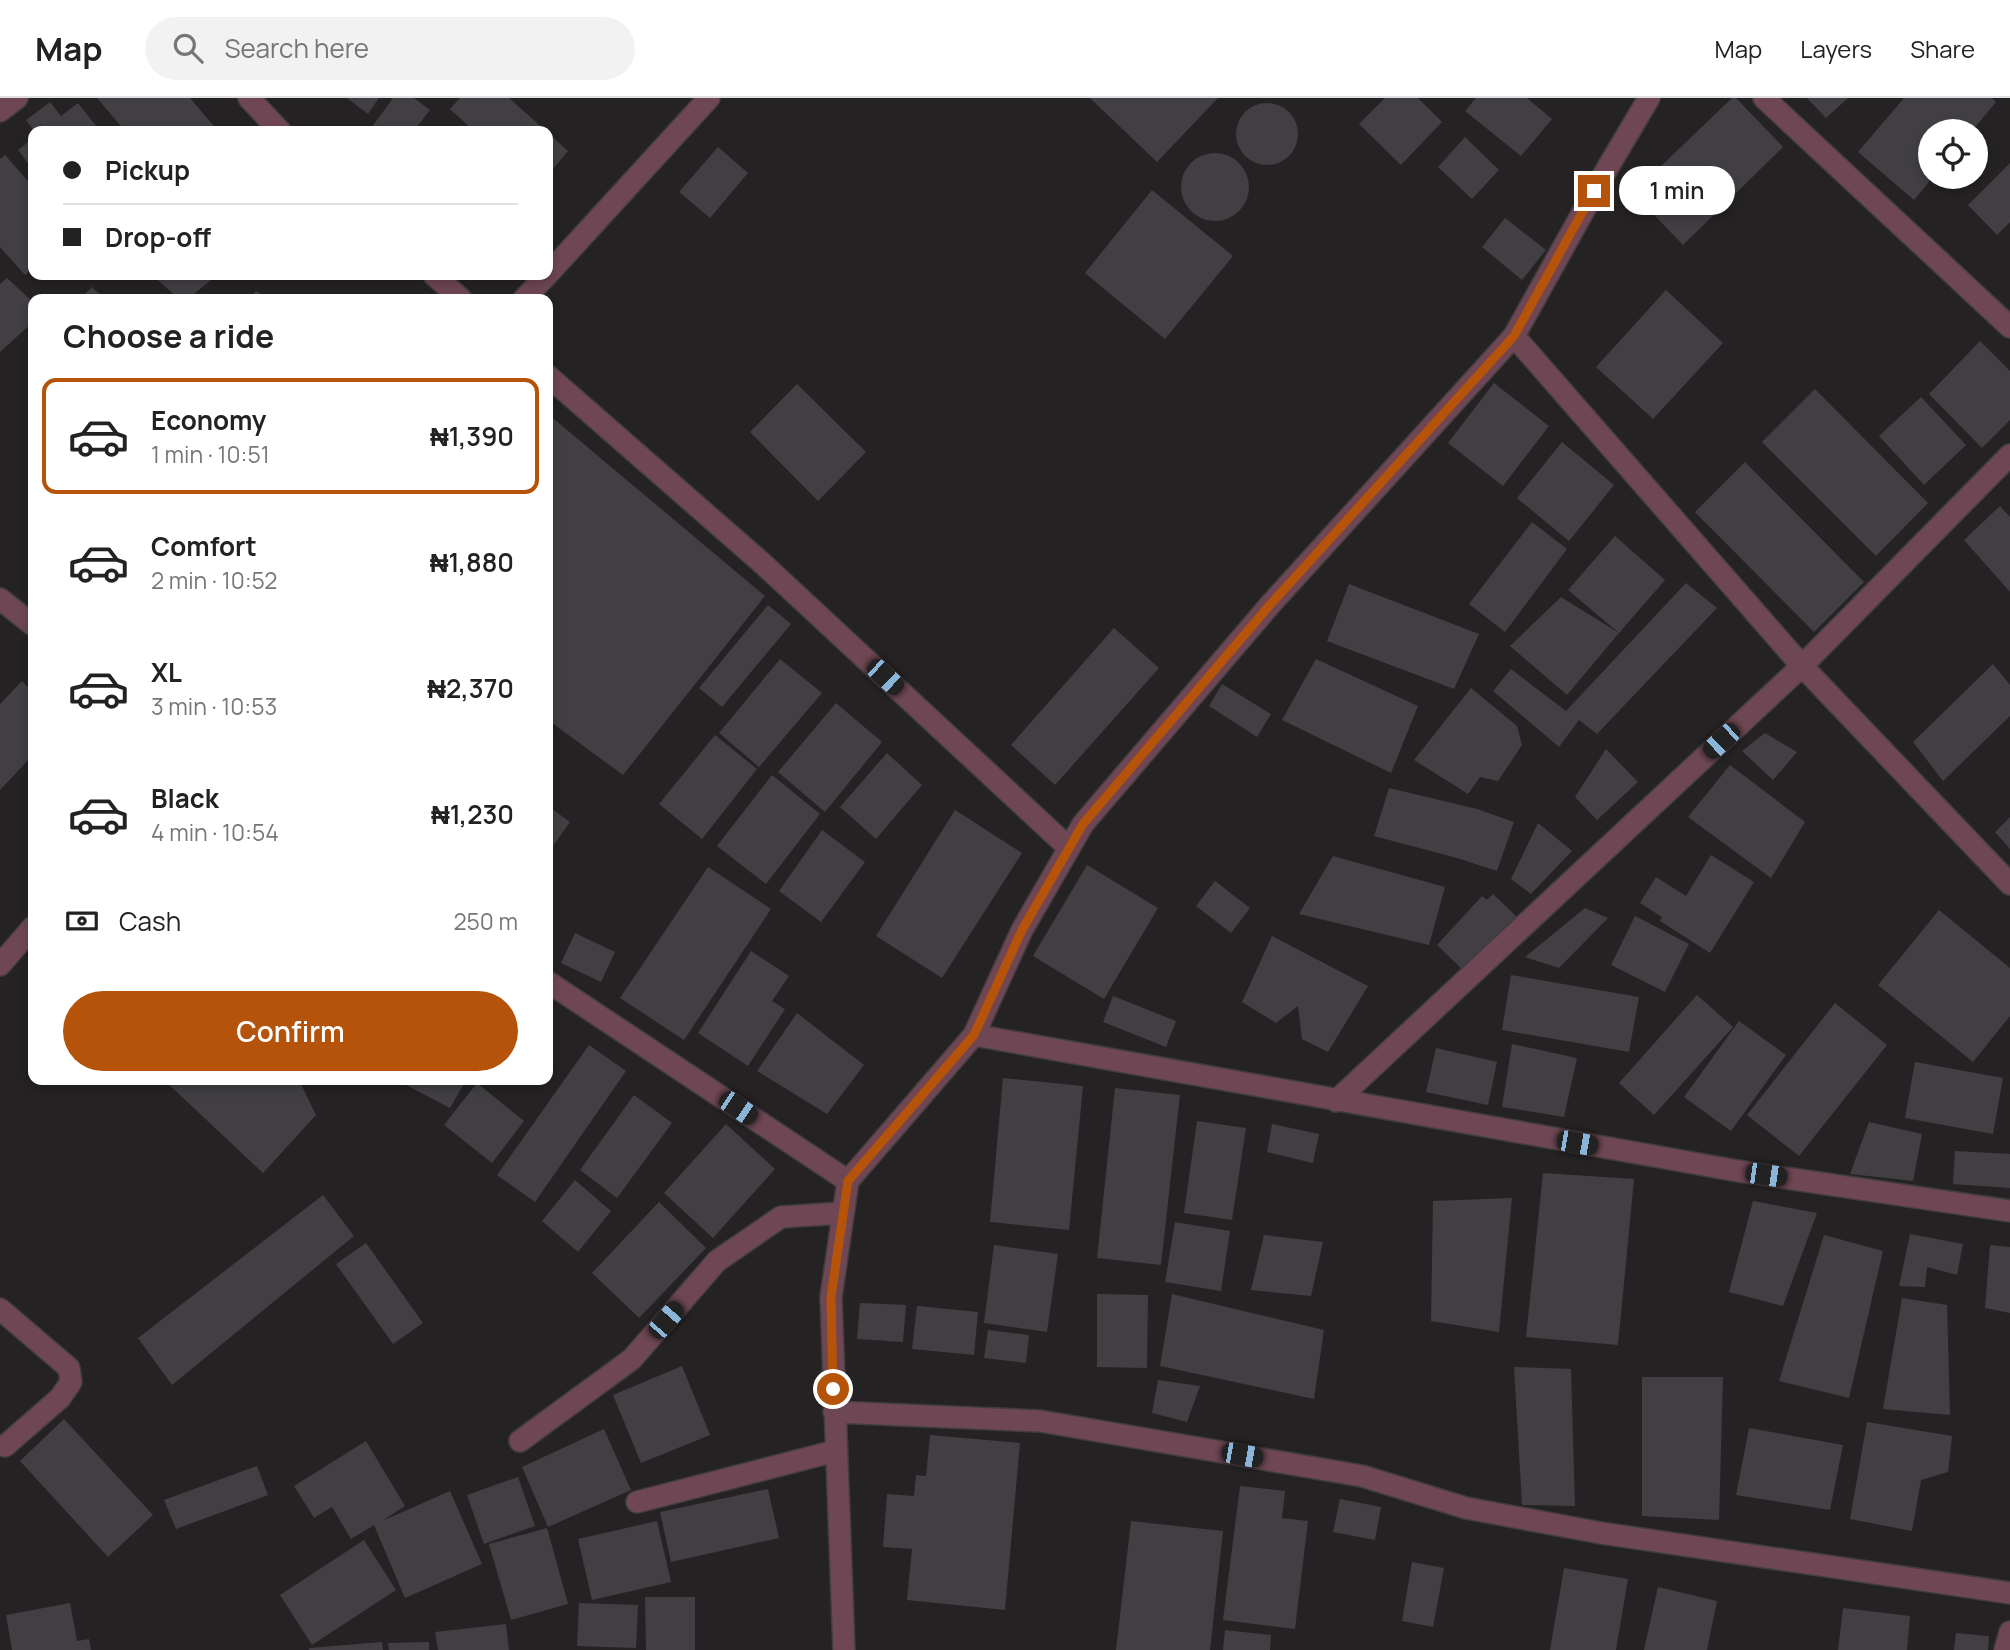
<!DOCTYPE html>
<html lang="en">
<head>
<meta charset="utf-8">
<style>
  body { margin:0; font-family:Manrope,sans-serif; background:#f2f2f2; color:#222; height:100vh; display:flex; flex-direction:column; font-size:26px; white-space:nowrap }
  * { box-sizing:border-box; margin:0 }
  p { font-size:23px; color:#767676 }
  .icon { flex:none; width:38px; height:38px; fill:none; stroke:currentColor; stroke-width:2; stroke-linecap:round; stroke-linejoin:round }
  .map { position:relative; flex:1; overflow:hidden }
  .details { position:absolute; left:28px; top:196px; width:525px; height:791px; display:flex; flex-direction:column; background:#fff; border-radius:14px; box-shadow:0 4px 10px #0003 }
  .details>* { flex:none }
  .top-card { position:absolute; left:28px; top:28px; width:525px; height:154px; border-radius:14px; box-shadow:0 4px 10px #0003; display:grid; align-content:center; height:154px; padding:0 35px; background:#fff }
  .fabs { position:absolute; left:1918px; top:21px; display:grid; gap:14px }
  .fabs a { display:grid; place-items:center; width:70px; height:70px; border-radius:50%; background:#fff; box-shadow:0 4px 10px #0003; font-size:35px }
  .end { position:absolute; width:32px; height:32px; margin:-16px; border:9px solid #b45309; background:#fff; box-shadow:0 0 0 4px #fff }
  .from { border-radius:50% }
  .bubble { position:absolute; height:49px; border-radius:24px; background:#fff; box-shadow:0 4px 10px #0003; font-size:23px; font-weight:600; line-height:49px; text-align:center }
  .car { position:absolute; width:21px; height:42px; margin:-21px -10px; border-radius:9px; box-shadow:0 0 5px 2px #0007; background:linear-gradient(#222 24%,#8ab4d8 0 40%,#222 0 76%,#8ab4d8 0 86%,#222 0) }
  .top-card b { display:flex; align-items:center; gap:24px; height:66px; font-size:26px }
  .top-card b+b { border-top:2px solid #e0e0e0 }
  .top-card i { width:18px; height:18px; background:#222 }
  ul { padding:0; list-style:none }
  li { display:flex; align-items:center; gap:21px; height:116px; margin:0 14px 10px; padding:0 21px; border:4px solid transparent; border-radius:14px }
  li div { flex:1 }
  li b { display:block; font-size:26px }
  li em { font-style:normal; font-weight:600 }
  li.active { border-color:#b45309 }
  li>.icon { width:63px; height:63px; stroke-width:1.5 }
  h2 { padding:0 35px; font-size:32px; line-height:84px }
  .pay { display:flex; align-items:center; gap:18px; height:77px; padding:0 35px; font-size:26px }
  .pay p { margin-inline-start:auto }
  .action { display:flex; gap:14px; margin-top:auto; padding:14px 35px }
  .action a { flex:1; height:80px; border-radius:42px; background:#b45309; color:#fff; font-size:28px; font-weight:600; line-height:80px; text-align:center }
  header { display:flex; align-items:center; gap:42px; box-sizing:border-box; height:98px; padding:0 35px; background:#fff; border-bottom:2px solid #e0e0e0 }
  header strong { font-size:33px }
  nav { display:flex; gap:38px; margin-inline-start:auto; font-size:24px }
  .search { width:490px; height:63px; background:#f2f2f2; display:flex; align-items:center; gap:18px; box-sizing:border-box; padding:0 24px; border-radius:38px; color:#767676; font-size:26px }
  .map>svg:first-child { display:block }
  .building { fill:#413f43 }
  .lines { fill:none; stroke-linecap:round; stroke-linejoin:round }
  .minor-casing { stroke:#403d3f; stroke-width:24 }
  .minor { stroke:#6e4654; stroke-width:21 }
  .route { stroke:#b45309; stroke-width:9 }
</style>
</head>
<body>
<header>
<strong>Map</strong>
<div class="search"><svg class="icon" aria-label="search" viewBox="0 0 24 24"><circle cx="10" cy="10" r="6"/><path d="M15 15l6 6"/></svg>Search here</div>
<nav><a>Map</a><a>Layers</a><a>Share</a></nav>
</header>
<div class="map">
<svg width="2010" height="1552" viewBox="0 0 2010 1552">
  <rect width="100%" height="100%" fill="#252224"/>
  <path class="building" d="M97 0H190L218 33H125Z
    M347 0H379L368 16Z
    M393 0H414L430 12 416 30 421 33H369Z
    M460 0H509L546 33H474L450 11Z
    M1090 0H1218L1157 64Z
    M1385 0H1418L1442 24 1401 67 1359 26Z
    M1476 0H1527L1552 21 1521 58 1465 13Z
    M1732 0H1736L1783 49 1683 147 1633 95Z
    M1807 0H1848L1826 20Z
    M1904 0H1992L1996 4 1972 33H1930V79H1933L1914 102 1858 54Z
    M50 4 61 18 78 5 100 33H34L26 22Z
    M1236 36a31 31 0 1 1 62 0a31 31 0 1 1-62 0Z
    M548 35 568 53 548 77Z
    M1465 39 1499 72 1472 101 1438 69Z
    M33 40V72L18 52Z
    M718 49 748 75 710 120 679 94Z
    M1181 89a34 34 0 1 1 68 0a34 34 0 1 1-68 0Z
    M5 57 33 89V170L25 177 0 149V61Z
    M2010 65V124L1997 137 1968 107Z
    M1152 92 1233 158 1165 241 1085 175Z
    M1505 120 1546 152 1522 182 1482 149Z
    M152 177H217L188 201H179Z
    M7 180 33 204V224L0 254V186Z
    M92 189 105 201H80Z
    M1666 192 1723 245 1653 321 1596 269Z
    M256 193 268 201H249Z
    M1980 243 2010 273V322L1982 350 1929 296Z
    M1494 285 1549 328 1503 388 1448 345Z
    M797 286 866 354 818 403 750 334Z
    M1815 291 1928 405 1876 458 1762 344Z
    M1921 299 1966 347 1924 387 1879 338Z
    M548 316 765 498 623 677 548 622Z
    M1562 344 1614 387 1569 443 1517 400Z
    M1745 364 1864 484 1814 534 1695 414Z
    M2000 408 2010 419V494L1964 442Z
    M1532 424 1567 451 1505 534 1469 506Z
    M1615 438 1665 482 1619 535 1568 492Z
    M1686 485 1717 510 1597 636 1579 622 1559 649 1493 593 1511 571 1566 613Z
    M1349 486 1479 536 1454 591 1327 543Z
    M1561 499 1619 535 1567 597 1510 548Z
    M768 507 791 526 722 609 699 590Z
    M1114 530 1159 570 1055 687 1011 647Z
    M780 561 822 595 759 669 719 635Z
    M1316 561 1418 608 1391 675 1282 622Z
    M1993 566 2010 587V618L1943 683 1913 644Z
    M22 583 33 594V657L0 692V606Z
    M1222 586 1271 616 1257 639 1209 608Z
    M1471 590 1517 628 1522 647 1498 683 1480 679 1468 696 1414 662Z
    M836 605 882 644 825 714 778 674Z
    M1765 635 1797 654 1773 682 1742 653Z
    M715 637 757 671 702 741 659 706Z
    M1606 651 1638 684 1597 722 1575 699Z
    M887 655 922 687 876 741 840 709Z
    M1730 667 1805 724 1771 780 1688 719Z
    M772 677 820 716 766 786 717 748Z
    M1389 690 1477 711 1514 724 1497 773 1457 760 1374 738Z
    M548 708 570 724 548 755Z
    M955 712 1022 755 942 880 876 838Z
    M2010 719V751L1995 734Z
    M1538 725 1572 753 1531 796 1511 781Z
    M822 732 865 764 821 824 779 793Z
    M1711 757 1754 784 1710 855 1660 823 1662 819 1640 805 1656 779 1686 798Z
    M1333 758 1445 789 1429 847 1299 816Z
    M1087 767 1158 810 1104 901 1033 858Z
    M708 769 771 811 684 942 620 900Z
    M1215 783 1250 810 1231 835 1196 808Z
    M1493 796 1517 819 1465 874 1437 847 1482 798 1487 802Z
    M1585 810 1608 820 1559 870 1525 859Z
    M1939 812 2010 870V918L1973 964 1878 887Z
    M1635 818 1689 846 1665 894 1611 867Z
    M575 835 615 854 601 884 561 865Z
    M1272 838 1368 888 1328 954 1302 941 1298 908 1276 925 1242 904Z
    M751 853 789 878 772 903 785 911 748 968 698 935Z
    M1511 877 1639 899 1629 954 1502 932Z
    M1697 897 1733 929 1654 1017 1619 985Z
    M1113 898 1176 923 1166 949 1103 924Z
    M1835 905 1887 947 1799 1058 1747 1017Z
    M797 915 864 967 827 1016 757 973Z
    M1739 923 1786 957 1731 1033 1684 999Z
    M1512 946 1577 960 1564 1019 1502 1009Z
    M589 947 626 973 535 1104 497 1077Z
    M1436 950 1497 964 1488 1007 1426 994Z
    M1915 964 2003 980 1993 1036 1905 1020Z
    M1003 980 1083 988 1069 1132 990 1124Z
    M164 982H299L316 1017 263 1075Z
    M409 982H466L450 1010 406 987Z
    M477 985 524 1023 492 1065 444 1027Z
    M1115 990 1180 997 1161 1167 1097 1160Z
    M634 997 672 1025 617 1100 580 1072Z
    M1197 1023 1246 1030 1232 1122 1184 1115Z
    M1869 1024 1922 1036 1913 1083 1850 1076Z
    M726 1026 775 1071 713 1140 664 1095Z
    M1272 1026 1319 1036 1313 1065 1267 1054Z
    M1955 1053 2010 1056V1090L1953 1086Z
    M1543 1075 1634 1081 1618 1247 1526 1239Z
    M575 1082 611 1113 578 1154 542 1123Z
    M323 1097 354 1138 172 1287 138 1240Z
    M1512 1100 1499 1234 1431 1223 1433 1103Z
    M1753 1103 1817 1115 1783 1208 1729 1194Z
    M659 1104 706 1150 639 1220 592 1175Z
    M1175 1124 1230 1133 1221 1193 1165 1184Z
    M1910 1136 1963 1146 1957 1177 1927 1169 1925 1189 1899 1188Z
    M1264 1137 1323 1144 1311 1198 1251 1192Z
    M1824 1137 1883 1153 1849 1300 1779 1283Z
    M366 1145 423 1225 393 1246 336 1166Z
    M994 1147 1058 1156 1047 1234 984 1225Z
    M1990 1147 2010 1149V1215L1985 1210Z
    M1097 1196 1148 1197 1147 1270 1097 1269Z
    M1172 1196 1324 1232 1314 1301 1160 1268Z
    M1902 1200 1947 1207 1950 1317 1883 1311Z
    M860 1205 906 1207 903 1244 857 1241Z
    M917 1208 978 1214 974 1257 912 1251Z
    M988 1232 1029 1237 1026 1265 984 1260Z
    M682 1268 710 1337 641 1365 613 1297Z
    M1514 1269 1571 1271 1575 1408 1522 1407Z
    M1642 1279H1723L1719 1422 1642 1418Z
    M1158 1282 1200 1288 1187 1324 1152 1315Z
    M64 1321 153 1417 108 1459 20 1363Z
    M1867 1324 1952 1338 1948 1374 1921 1382 1912 1433 1850 1421Z
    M1749 1330 1843 1347 1830 1412 1736 1397Z
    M604 1331 631 1392 548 1429 522 1369Z
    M930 1337 1020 1345 1005 1512 907 1502 912 1451 883 1449 887 1396 914 1398 916 1377 926 1378Z
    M366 1343 405 1408 382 1423 450 1393 482 1466 405 1500 374 1427 351 1441 332 1409 314 1420 294 1388Z
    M257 1368 268 1397 176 1431 164 1402Z
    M518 1379 535 1428 484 1446 467 1397Z
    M1240 1388 1285 1393 1282 1420 1308 1423 1295 1531 1223 1522Z
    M768 1391 779 1440 671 1464 660 1414Z
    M1340 1401 1381 1409 1375 1442 1333 1434Z
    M657 1423 671 1484 592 1502 578 1441Z
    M1131 1423 1223 1433 1210 1552H1116Z
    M547 1430 568 1506 511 1522 489 1446Z
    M364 1442 396 1492 312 1547 280 1497Z
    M1412 1464 1444 1470 1433 1529 1402 1523Z
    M1564 1470 1628 1481 1616 1552H1550Z
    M1658 1489 1717 1503 1707 1552H1644Z
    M645 1499H695V1552H646Z
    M70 1505 77 1543 89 1541 91 1552H12L6 1517Z
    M579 1505 638 1507 636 1550 577 1548Z
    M1843 1510 1910 1518 1907 1552H1838Z
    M506 1526 509 1552H438L435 1534Z
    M1225 1532 1271 1537 1270 1552H1223Z
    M1956 1535 1989 1538 1988 1552H1954Z
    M382 1544 383 1552H309V1550Z
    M429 1544V1552H389L388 1545Z"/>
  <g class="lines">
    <defs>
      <path id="minor" d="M249 0 280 33
        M1764 0 2010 229
        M0 13 17 0
        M548 176 709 0
        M434 177 461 201
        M524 201 547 177
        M1514 238 1802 568 2010 786
        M548 278 762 465 1069 750
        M0 501 33 527
        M0 867 33 829
        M548 884 848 1083
        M974 937 1738 1073 2010 1113
        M1336 1003 1802 568 2010 357
        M0 1211 69 1270 71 1284 60 1300 5 1348
        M834 1314 1040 1323 1362 1378 1466 1410 1601 1435 2010 1495
        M520 1343 632 1261 717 1163 781 1119 842 1115
        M637 1404 835 1353
        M844 1552 831 1199 848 1083 974 937 1022 832 1083 726 1269 508 1514 238 1608 69 1649 0
        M2005 1552 2010 1534"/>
    </defs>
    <use href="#minor" class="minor-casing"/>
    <use href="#minor" class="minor"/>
  </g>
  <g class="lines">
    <path class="route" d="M833 1291 831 1199 848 1083 974 937 1022 832 1083 726 1269 508 1514 238 1594 93"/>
  </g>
</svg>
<div class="fabs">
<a><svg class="icon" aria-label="locate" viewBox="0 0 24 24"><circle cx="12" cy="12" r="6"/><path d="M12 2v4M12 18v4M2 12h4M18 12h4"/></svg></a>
</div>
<i class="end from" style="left:833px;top:1291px"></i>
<i class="end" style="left:1594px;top:93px"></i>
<div class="bubble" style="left:1619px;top:68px;width:116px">1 min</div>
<i class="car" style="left:885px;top:579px;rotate:133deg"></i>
<i class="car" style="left:1721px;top:643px;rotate:227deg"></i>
<i class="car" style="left:738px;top:1010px;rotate:124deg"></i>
<i class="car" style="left:1577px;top:1045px;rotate:100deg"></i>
<i class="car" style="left:1766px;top:1077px;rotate:98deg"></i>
<i class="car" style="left:666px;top:1222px;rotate:41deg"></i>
<i class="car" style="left:1242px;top:1357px;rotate:100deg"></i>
<div class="top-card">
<b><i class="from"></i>Pickup</b>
<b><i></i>Drop-off</b>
</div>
<section class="details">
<h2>Choose a ride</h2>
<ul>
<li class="active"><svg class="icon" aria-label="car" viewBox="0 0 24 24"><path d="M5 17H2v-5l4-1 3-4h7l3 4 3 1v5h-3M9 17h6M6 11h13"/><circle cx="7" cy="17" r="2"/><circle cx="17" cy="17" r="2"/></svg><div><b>Economy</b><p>1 min · 10:51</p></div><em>₦1,390</em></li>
<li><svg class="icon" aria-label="car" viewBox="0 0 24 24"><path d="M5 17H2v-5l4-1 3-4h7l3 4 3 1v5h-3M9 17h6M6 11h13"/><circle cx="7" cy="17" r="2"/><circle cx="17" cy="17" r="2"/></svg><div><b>Comfort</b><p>2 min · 10:52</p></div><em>₦1,880</em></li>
<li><svg class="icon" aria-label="car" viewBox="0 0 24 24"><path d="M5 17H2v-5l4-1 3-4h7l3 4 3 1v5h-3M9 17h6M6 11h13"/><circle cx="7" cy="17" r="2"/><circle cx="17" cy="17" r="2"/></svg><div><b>XL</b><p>3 min · 10:53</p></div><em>₦2,370</em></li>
<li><svg class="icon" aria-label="car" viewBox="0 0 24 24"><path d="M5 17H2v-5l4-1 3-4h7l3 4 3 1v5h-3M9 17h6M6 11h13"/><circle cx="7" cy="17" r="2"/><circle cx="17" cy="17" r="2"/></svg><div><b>Black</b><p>4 min · 10:54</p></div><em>₦1,230</em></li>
</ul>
<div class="pay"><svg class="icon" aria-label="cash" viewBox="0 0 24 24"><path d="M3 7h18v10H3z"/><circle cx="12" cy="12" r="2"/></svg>Cash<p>250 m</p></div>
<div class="action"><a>Confirm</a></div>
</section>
</div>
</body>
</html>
